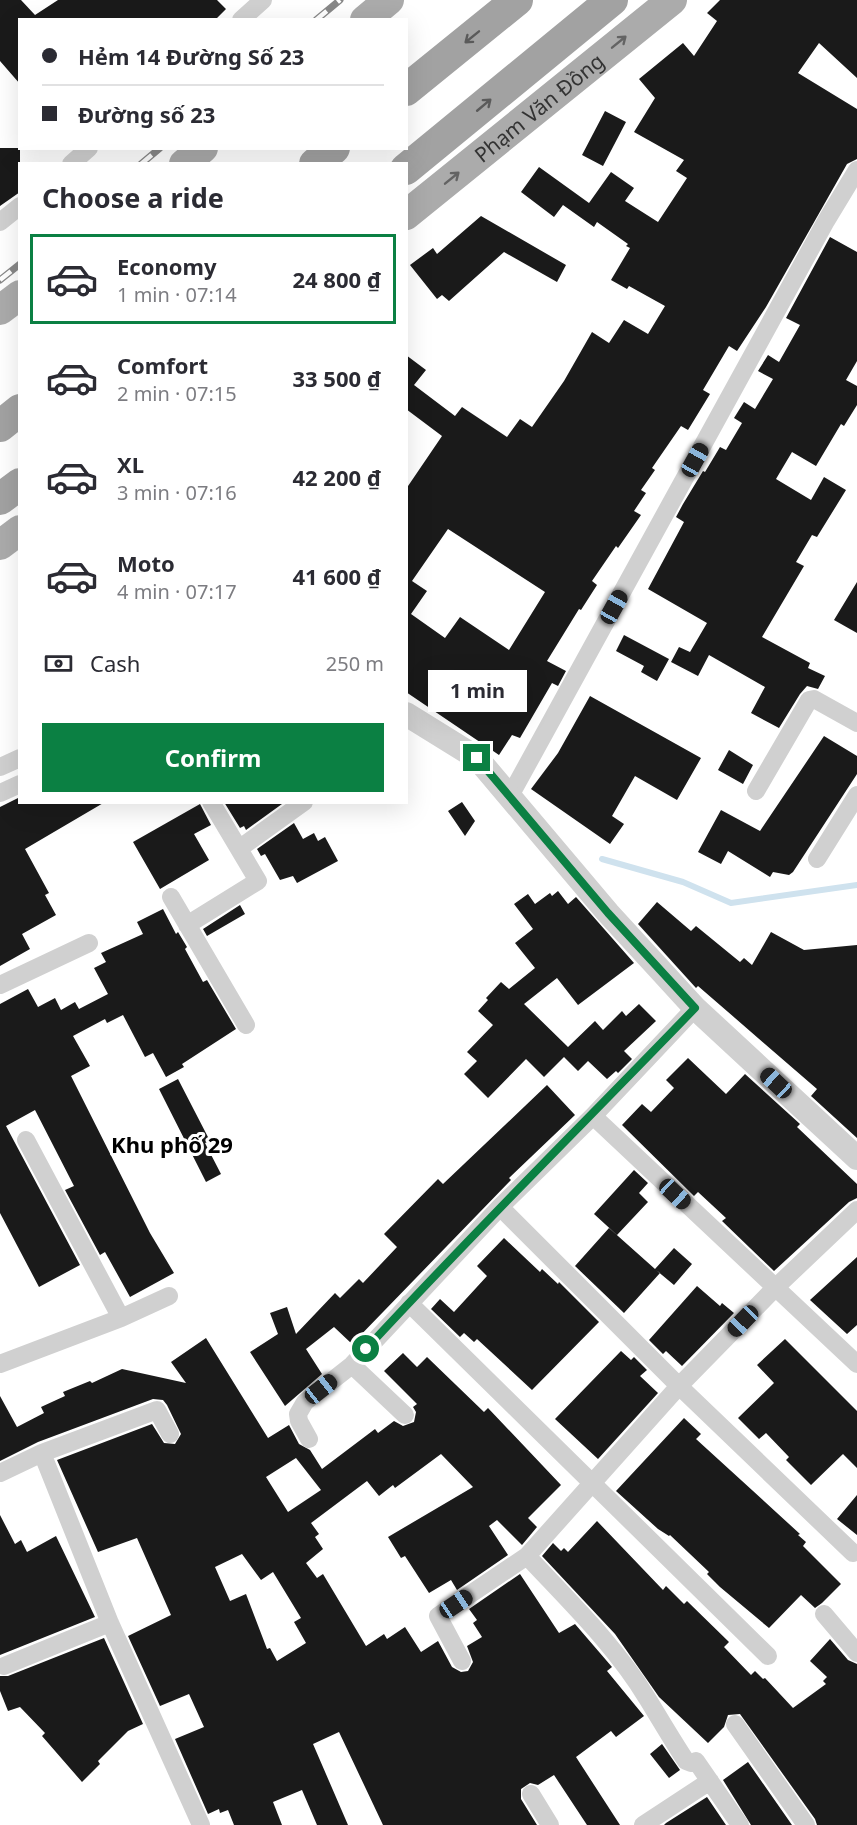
<!DOCTYPE html>
<html lang="en">
<head>
<meta charset="utf-8">
<style>
  body { margin:0; font-family:"Noto Sans",sans-serif; background:#f2f2f3; color:#2b2b33; height:100vh; display:flex; flex-direction:column; font-size:22px; white-space:nowrap }
  * { box-sizing:border-box; margin:0 }
  p { font-size:20px; color:#7c7c81 }
  .icon { flex:none; width:33px; height:33px; fill:none; stroke:currentColor; stroke-width:2; stroke-linecap:round; stroke-linejoin:round }
  .map { position:relative; flex:1; overflow:hidden }
  .side { position:absolute; left:18px; top:162px; width:390px; height:642px; display:flex; flex-direction:column; background:#fff; border-radius:0px; box-shadow:0 6px 24px #0002 }
  .side>* { flex:none }
  .guide { position:absolute; left:18px; top:18px; width:390px; height:132px; border-radius:0px; box-shadow:0 6px 24px #0002; display:grid; align-content:center; height:132px; padding:0 24px; background:#fff }
  .end { position:absolute; width:27px; height:27px; margin:-14px; border:8px solid #0b8043; background:#fff; box-shadow:0 0 0 3px #fff }
  .from { border-radius:50% }
  .bubble { position:absolute; height:42px; border-radius:0px; background:#fff; box-shadow:0 6px 24px #0002; font-size:20px; font-weight:700; line-height:42px; text-align:center }
  .car { position:absolute; width:18px; height:36px; margin:-18px -9px; border-radius:8px; box-shadow:0 0 4px 2px #0007; background:linear-gradient(#222 24%,#8ab4d8 0 40%,#222 0 76%,#8ab4d8 0 86%,#222 0) }
  .guide b { display:flex; align-items:center; gap:21px; height:57px; font-size:22px }
  .guide b+b { border-top:2px solid #e1e1e2 }
  .guide i { width:15px; height:15px; background:#2b2b33 }
  ul { padding:0; list-style:none }
  li { display:flex; align-items:center; gap:18px; height:90px; margin:0 12px 9px; padding:0 12px; border:3px solid transparent; border-radius:0px }
  li div { flex:1 }
  li b { display:block; font-size:22px }
  li em { font-style:normal; font-weight:700 }
  li.selected { border-color:#0b8043 }
  li>.icon { width:54px; height:54px; stroke-width:1.5 }
  h2 { padding:0 24px; font-size:27px; line-height:72px }
  .pay { display:flex; align-items:center; gap:15px; height:66px; padding:0 24px; font-size:22px }
  .pay p { margin-inline-start:auto }
  .action { display:flex; gap:12px; margin-top:auto; padding:12px 24px }
  .action a { flex:1; height:69px; border-radius:0px; background:#0b8043; color:#fff; font-size:24px; font-weight:700; line-height:69px; text-align:center }
  .map>svg:first-child { display:block }
  .lines { fill:none; stroke-linecap:round; stroke-linejoin:round }
  .stream { stroke:#cfe2ee; stroke-width:6 }
  .building { fill:#1a1a1a; fill-rule:evenodd }
  .minor { stroke:#d0d0d0; stroke-width:18 }
  .tertiary { stroke:#d0d0d0; stroke-width:24 }
  .primary { stroke:#ababab; stroke-width:30 }
  .trunk { stroke:#a2a2a2; stroke-width:32 }
  .rail-casing { stroke:#888; stroke-width:7 }
  .rail { stroke:#fff; stroke-width:4.5; stroke-dasharray:14; stroke-linecap:butt }
  .oneway { stroke:#5a5a5a }
  .oneway2 { stroke:#636363 }
  .route { stroke:#0b8043; stroke-width:8 }
  .labels { text-anchor:middle; dominant-baseline:central; stroke-width:6; stroke-linejoin:round; paint-order:stroke }
  .street-label { font-size:21px; fill:#333; stroke:#fff }
  .neighbourhood-label { font-size:22px; font-weight:bold; fill:#000; stroke:#fff }
</style>
</head>
<body>
<div class="map">
<svg width="857" height="1825" viewBox="0 0 857 1825">
  <rect width="100%" height="100%" fill="#fff"/>
  <g class="lines">
    <path class="stream" d="M602 859 683 882 731 903 857 885"/>
  </g>
  <path class="building" d="M0 0H21L35 15 58 0H217L226 9 215 20H20V84L0 61Z
    M720 0H857V78L819 43 798 73 857 109V159L847 164 766 307 737 351 729 346 703 390 710 394 688 430 681 426 652 468 655 470 641 490 646 493 634 511 641 515 618 548 616 546 592 581 597 585 581 610 579 609 547 661 566 671 558 686 552 683 520 738 512 735 499 755 406 692V489L442 436 406 409V355L426 370 414 385 455 416 462 407 507 437 520 419 532 427 564 381 592 332 609 343 624 320 648 334 665 306 629 286 627 289 611 280 630 248 626 246 628 244 597 222 594 227 563 205 554 217 521 192 539 167 589 203 611 172 634 188 625 201 658 222 687 178 676 171 684 160 634 132 655 98 639 79 683 43 694 56 717 21 707 13ZM448 529 545 592 509 650 460 617 445 638 411 614 427 591 412 581Z
    M605 111 626 122 603 166 582 155Z
    M0 148H20V192L0 206Z
    M481 216 566 265 557 282 504 252 449 301 442 295 437 299 410 265 433 248 437 254Z
    M830 237 857 252V361L846 380 857 386V405L844 426 841 424 816 466 792 452 776 479 811 500 824 477 846 490 817 537 812 535 796 562 804 566 762 637 810 663 808 668 825 676 818 689 807 686 800 694 779 728 751 713 765 687 709 655 698 676 671 662 679 647 690 652 707 623 648 589 684 522 676 517 683 504 703 471 705 472 720 447 726 450 742 423 734 418 744 402 755 409 773 379 758 371 768 355 779 362 800 325 786 318Z
    M857 582V633L834 620Z
    M624 635 669 659 657 681 641 672 644 666 616 651Z
    M590 696 701 758 677 800 635 776 612 816 624 824 610 844 531 789 558 753Z
    M824 736 857 756V774L793 872 789 875 773 872 770 877 728 851 721 864 698 852 721 810 760 831Z
    M729 750 753 765 743 784 718 770Z
    M20 797V802H105L25 849 49 893 45 895 56 915 22 934 30 949 0 966V807Z
    M224 802H281L282 804 246 830 244 826 240 828Z
    M462 802 475 821 465 836 448 811Z
    M200 804 211 825 194 834 209 860 160 889 133 842Z
    M294 823 303 839 314 833 318 841 325 837 338 861 297 883 293 876 280 880 265 854 261 856 257 849Z
    M558 891 568 904 576 897 634 963 578 1005 557 978 524 1004 568 1047 595 1021 603 1030 622 1011 626 1016 639 1004 656 1021 624 1051 632 1059 618 1073 616 1071 607 1079 588 1061 578 1071 564 1057 544 1077 526 1059 488 1098 464 1074 477 1061 467 1052 493 1025 478 1011 488 1000 486 998 501 982 509 989 535 968 515 943 533 929 514 904 528 894 535 904 550 893 552 896Z
    M657 902 691 931 696 926 740 962 744 958 752 965 771 932 804 950 857 945V1138L811 1096 817 1089 698 986 696 988 638 924Z
    M240 905 245 914 207 936 203 929Z
    M163 909 176 934 178 932 187 947 185 949 203 982 207 980 236 1029 182 1064 184 1067 166 1077 153 1053 145 1057 123 1015 107 1023 105 1019 73 1036 90 1066 71 1076 150 1233 174 1273 130 1297 105 1252 100 1255 65 1190 74 1186 35 1110 6 1126 80 1265 39 1287 0 1213V1004L28 989 38 1007 55 998 61 1010 75 1002 79 1009 108 994 94 968 106 962 101 953 143 934 137 922Z
    M688 1058 726 1094 745 1074 800 1124 797 1127 857 1184V1198L849 1202 774 1271 722 1221 726 1218 698 1192 694 1196 622 1125 642 1104 651 1112 674 1088 666 1080Z
    M178 1079 210 1141 205 1143 221 1174 206 1182 159 1089Z
    M547 1085 575 1115 509 1178 511 1180 352 1344 334 1327 306 1349 322 1374 285 1406 250 1352 278 1334 270 1313 287 1307 296 1334 335 1293 340 1298 359 1279 363 1283 397 1247 384 1234 438 1179 443 1184Z
    M634 1170 648 1183 639 1193 648 1202 617 1235 594 1214Z
    M609 1228 655 1269 674 1248 692 1264 674 1285 656 1270 660 1273 624 1313 575 1266Z
    M504 1238 540 1272 542 1269 558 1284 559 1282 599 1322 532 1390 477 1339 474 1342 464 1333 460 1337 431 1309 440 1299 454 1312 487 1276 477 1266Z
    M857 1257V1325L847 1334 810 1300Z
    M697 1286 720 1306 722 1303 734 1313 682 1366 666 1351 663 1354 649 1340Z
    M206 1338 268 1438 289 1425 299 1444 310 1450 322 1469 375 1429 378 1433 394 1421 403 1426 414 1422 416 1412 413 1407 417 1404 384 1371 403 1353 417 1367 427 1357 484 1412 488 1408 561 1485 528 1518 537 1527 522 1545 497 1520 489 1526 508 1555 457 1590 451 1580 429 1593 405 1556 401 1558 388 1537 473 1487 441 1454 395 1488 393 1485 379 1496 367 1481 311 1523 319 1534 315 1537 323 1549 306 1563 317 1578 323 1574 366 1646 384 1634 387 1639 405 1627 421 1652 438 1641 452 1667 461 1672 468 1671 473 1662 467 1646 482 1637 473 1623 477 1620 469 1609 520 1574 559 1633 575 1624 612 1667 607 1671 644 1716 616 1737 611 1731 576 1757 620 1825H587L554 1775 538 1785 530 1783 521 1789V1799L537 1825H383L339 1732 313 1744 348 1825H317L302 1790 273 1802 282 1825H234L228 1810 220 1813 219 1809 208 1814 175 1739 204 1727 189 1694 160 1706 128 1636 171 1615 137 1538 98 1552 57 1460 152 1424 164 1443 175 1444 181 1434 167 1405 163 1400 153 1399 38 1442 0 1461V1396L17 1427 44 1413 41 1407 65 1396 63 1392 90 1381 92 1383 122 1369 186 1383 171 1362ZM296 1458 321 1490 288 1512 266 1477ZM242 1554 261 1580 273 1572 301 1618 294 1622 306 1643 277 1661 270 1648 267 1649 246 1594 230 1601 215 1567Z
    M785 1339 857 1411V1468L843 1454 811 1485 786 1460 789 1457 766 1433 759 1439 738 1418 774 1383 757 1365Z
    M621 1351 631 1360 634 1357 647 1370 640 1376 658 1393 598 1459 555 1419Z
    M684 1418 701 1434 696 1439 800 1534 798 1535 806 1542 803 1546 841 1584 822 1603 815 1608 801 1595 769 1628 720 1587 707 1574 709 1572 670 1535 669 1536 658 1529 616 1491Z
    M857 1495V1535L837 1519Z
    M0 1515 15 1544 21 1540 27 1552 56 1536 95 1617 0 1655Z
    M597 1521 663 1590 666 1586 684 1604 687 1601 729 1642 724 1647 751 1675 755 1671 763 1679 765 1678 793 1708 826 1684 823 1681 827 1677 810 1661 830 1639 848 1660 857 1664V1825H817L815 1819 740 1714 728 1715 724 1727 708 1743 659 1697 615 1634 542 1556 553 1543 561 1551 564 1548 568 1552Z
    M104 1638 143 1724 128 1731 98 1761 100 1764 82 1782 42 1736 45 1733 20 1707 8 1711 0 1691V1676H8Z
    M662 1744 680 1770 669 1778 650 1754Z
    M748 1762 792 1825H751L723 1780Z
    M707 1797 726 1825H664L666 1823Z"/>
  <g class="lines">
    <path class="minor" d="M241 20 263 0
      M71 164 89 148
      M0 222 20 206
      M0 767 20 758
      M756 791 809 700 814 699 857 723
      M0 793 20 784
      M510 796 826 221 857 170
      M240 848 304 802
      M817 859 857 795
      M171 897 246 1025
      M187 925 258 881 211 802
      M0 985 89 943
      M593 1116 857 1364
      M26 1140 121 1318
      M500 1207 679 1386 853 1553
      M409 1303 768 1656
      M0 1364 121 1318 169 1296
      M352 1365 405 1415
      M309 1439 299 1421 298 1414 305 1402 352 1365 500 1207 593 1116 695 1008
      M42 1453 110 1623 201 1825
      M0 1473 42 1453 157 1410 170 1434
      M527 1556C568 1600 615 1645 647 1698 660 1719 672 1740 686 1761L691 1763
      M824 1614 857 1653
      M462 1661 438 1616 527 1556 679 1386 775 1288 857 1210
      M4 1666 110 1623
      M735 1724 806 1825
      M696 1761 740 1825
      M531 1794 550 1825
      M643 1825 710 1781"/>
    <path class="tertiary" d="M406 714 477 758 608 913 695 1008 857 1158"/>
    <g class="primary">
      <path d="M365 20 389 0"/>
      <path d="M184 164 203 148"/>
      <path id="s1" d="M406 215 672 0"/>
      <path d="M0 310 20 295"/>
      <path d="M0 545 20 530"/>
    </g>
    <path class="trunk" d="M406 90 517 0
      M315 164 334 148
      M406 169 612 0
      M0 426 20 410
      M0 499 20 484"/>
    <defs>
      <path id="rail" d="M316 20 340 0
        M141 164 160 148
        M0 280 20 264"/>
    </defs>
    <use href="#rail" class="rail-casing"/>
    <use href="#rail" class="rail"/>
  </g>
  <defs><path id="oneway-shaft" d="M-6 0H5M1.5-3L5.5 0L1.5 3" fill="none" stroke-width="1.6" stroke-linecap="round" stroke-linejoin="round" transform="scale(1.5)"/></defs>
  <g class="oneway">
    <use href="#oneway-shaft" transform="translate(472 37) rotate(141)"/>
    <use href="#oneway-shaft" transform="translate(484 105) rotate(-40)"/>
  </g>
  <g class="oneway2">
    <use href="#oneway-shaft" transform="translate(619 42) rotate(-39)"/>
    <use href="#oneway-shaft" transform="translate(452 178) rotate(-39)"/>
  </g>
  <g class="lines">
    <path class="route" d="M366 1349C473 1233 585 1122 695 1008L608 913 477 758"/>
  </g>
  <g class="labels">
    <g class="street-label">
      <text stroke="none"><textPath href="#s1" startOffset="171">Phạm Văn Đồng</textPath></text>
    </g>
    <g class="neighbourhood-label">
      <text x="172" y="1144">Khu phố 29</text>
    </g>
  </g>
</svg>
<i class="end from" style="left:366px;top:1349px"></i>
<i class="end" style="left:477px;top:758px"></i>
<div class="bubble" style="left:428px;top:670px;width:99px">1 min</div>
<i class="car" style="left:695px;top:460px;rotate:29deg"></i>
<i class="car" style="left:614px;top:607px;rotate:29deg"></i>
<i class="car" style="left:776px;top:1083px;rotate:313deg"></i>
<i class="car" style="left:675px;top:1194px;rotate:133deg"></i>
<i class="car" style="left:743px;top:1321px;rotate:224deg"></i>
<i class="car" style="left:321px;top:1389px;rotate:52deg"></i>
<i class="car" style="left:456px;top:1604px;rotate:56deg"></i>
<div class="guide">
<b><i class="from"></i>Hẻm 14 Đường Số 23</b>
<b><i></i>Đường số 23</b>
</div>
<section class="side">
<h2>Choose a ride</h2>
<ul>
<li class="selected"><svg class="icon" aria-label="car" viewBox="0 0 24 24"><path d="M5 17H2v-5l4-1 3-4h7l3 4 3 1v5h-3M9 17h6M6 11h13"/><circle cx="7" cy="17" r="2"/><circle cx="17" cy="17" r="2"/></svg><div><b>Economy</b><p>1 min · 07:14</p></div><em>24 800 ₫</em></li>
<li><svg class="icon" aria-label="car" viewBox="0 0 24 24"><path d="M5 17H2v-5l4-1 3-4h7l3 4 3 1v5h-3M9 17h6M6 11h13"/><circle cx="7" cy="17" r="2"/><circle cx="17" cy="17" r="2"/></svg><div><b>Comfort</b><p>2 min · 07:15</p></div><em>33 500 ₫</em></li>
<li><svg class="icon" aria-label="car" viewBox="0 0 24 24"><path d="M5 17H2v-5l4-1 3-4h7l3 4 3 1v5h-3M9 17h6M6 11h13"/><circle cx="7" cy="17" r="2"/><circle cx="17" cy="17" r="2"/></svg><div><b>XL</b><p>3 min · 07:16</p></div><em>42 200 ₫</em></li>
<li><svg class="icon" aria-label="car" viewBox="0 0 24 24"><path d="M5 17H2v-5l4-1 3-4h7l3 4 3 1v5h-3M9 17h6M6 11h13"/><circle cx="7" cy="17" r="2"/><circle cx="17" cy="17" r="2"/></svg><div><b>Moto</b><p>4 min · 07:17</p></div><em>41 600 ₫</em></li>
</ul>
<div class="pay"><svg class="icon" aria-label="cash" viewBox="0 0 24 24"><path d="M3 7h18v10H3z"/><circle cx="12" cy="12" r="2"/></svg>Cash<p>250 m</p></div>
<div class="action"><a>Confirm</a></div>
</section>
</div>
</body>
</html>
